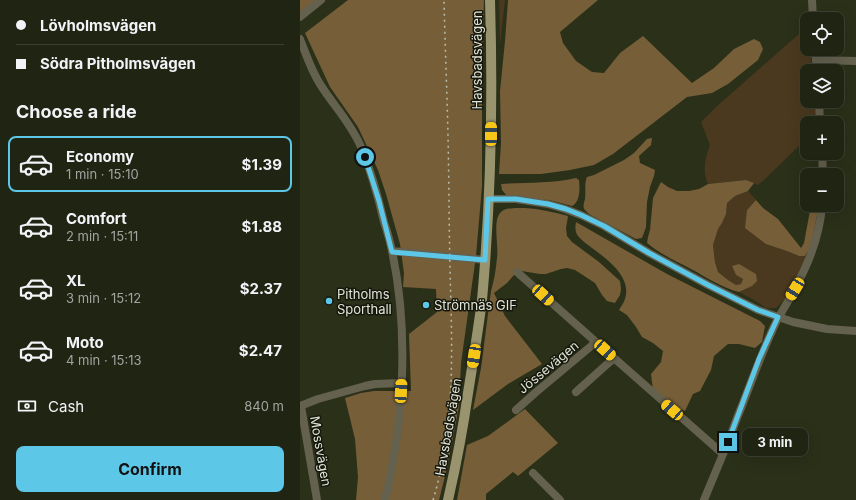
<!DOCTYPE html>
<html lang="en">
<head>
<meta charset="utf-8">
<style>
  body { margin:0; font-family:Inter,sans-serif; background:#2d3021; color:#f1f3f6; height:100vh; display:flex; flex-direction:column; font-size:15px; white-space:nowrap }
  * { box-sizing:border-box; margin:0 }
  p { font-size:13px; color:#a2a4a0 }
  .icon { flex:none; width:22px; height:22px; fill:none; stroke:currentColor; stroke-width:2; stroke-linecap:round; stroke-linejoin:round }
  .map { position:relative; flex:1; overflow:hidden }
  .panel { display:flex; flex-direction:column; background:#202413; width:300px }
  .panel>* { flex:none }
  .guide { display:grid; align-content:center; height:88px; padding:0 16px; background:#202413 }
  .tools { position:absolute; left:500px; top:12px; display:grid; gap:8px }
  .tools a { display:grid; place-items:center; width:44px; height:44px; border-radius:8px; background:#202413; box-shadow:0 4px 16px #0002,0 0 0 1px #3d4133; font-size:20px }
  .end { position:absolute; width:18px; height:18px; margin:-9px; border:5px solid #5dc7e8; background:#111; box-shadow:0 0 0 2px #111 }
  .from { border-radius:50% }
  .bubble { position:absolute; height:28px; border-radius:8px; background:#202413; box-shadow:0 4px 16px #0002,0 0 0 1px #3d4133; font-size:13px; font-weight:700; line-height:28px; text-align:center }
  .car { position:absolute; width:12px; height:24px; margin:-12px -6px; border-radius:5px; box-shadow:0 0 3px 1px #0007; background:linear-gradient(#f5c518 24%,#345 0 40%,#f5c518 0 76%,#345 0 86%,#f5c518 0) }
  .guide b { display:flex; align-items:center; gap:14px; height:38px; font-size:15px }
  .guide b+b { border-top:1px solid #3d4133 }
  .guide i { width:10px; height:10px; background:#f1f3f6 }
  ul { padding:0; list-style:none }
  li { display:flex; align-items:center; gap:12px; height:56px; margin:0 8px 6px; padding:0 8px; border:2px solid transparent; border-radius:8px }
  li div { flex:1 }
  li b { display:block; font-size:15px }
  li em { font-style:normal; font-weight:700 }
  li.selected { border-color:#5dc7e8 }
  li>.icon { width:36px; height:36px; stroke-width:1.5 }
  h2 { padding:0 16px; font-size:18px; line-height:48px }
  .pay { display:flex; align-items:center; gap:10px; height:44px; padding:0 16px; font-size:15px }
  .pay p { margin-inline-start:auto }
  .cta { display:flex; gap:8px; margin-top:auto; padding:8px 16px }
  .cta a { flex:1; height:46px; border-radius:8px; background:#5dc7e8; color:#111; font-size:16px; font-weight:700; line-height:46px; text-align:center }
  main { display:flex; flex:1; min-height:0 }
  .map>svg:first-child { display:block }
  .green { fill:#4a391f }
  .forest { fill:#765e39 }
  .lines { fill:none; stroke-linecap:round; stroke-linejoin:round }
  .minor { stroke:#64614f; stroke-width:8 }
  .major { stroke:#99936e; stroke-width:10 }
  .rail { stroke:#b8bdac; stroke-width:1.5; stroke-dasharray:2 4; stroke-linecap:butt }
  .route { stroke:#5dc7e8; stroke-width:5 }
  .poi-dot { fill:#5dc7e8; stroke:#15170d; stroke-width:1.5 }
  .labels { text-anchor:middle; dominant-baseline:central; stroke-width:3; stroke-linejoin:round; paint-order:stroke }
  .street-label { font-size:13px; fill:#e0e4d5; stroke:#15170d }
  .poi-label { font-size:13px; fill:#e0e4d5; stroke:#15170d; text-anchor:start }
</style>
</head>
<body>
<main>
<section class="panel">
<div class="guide">
<b><i class="from"></i>Lövholmsvägen</b>
<b><i></i>Södra Pitholmsvägen</b>
</div>
<h2>Choose a ride</h2>
<ul>
<li class="selected"><svg class="icon" aria-label="car" viewBox="0 0 24 24"><path d="M5 17H2v-5l4-1 3-4h7l3 4 3 1v5h-3M9 17h6M6 11h13"/><circle cx="7" cy="17" r="2"/><circle cx="17" cy="17" r="2"/></svg><div><b>Economy</b><p>1 min · 15:10</p></div><em>$1.39</em></li>
<li><svg class="icon" aria-label="car" viewBox="0 0 24 24"><path d="M5 17H2v-5l4-1 3-4h7l3 4 3 1v5h-3M9 17h6M6 11h13"/><circle cx="7" cy="17" r="2"/><circle cx="17" cy="17" r="2"/></svg><div><b>Comfort</b><p>2 min · 15:11</p></div><em>$1.88</em></li>
<li><svg class="icon" aria-label="car" viewBox="0 0 24 24"><path d="M5 17H2v-5l4-1 3-4h7l3 4 3 1v5h-3M9 17h6M6 11h13"/><circle cx="7" cy="17" r="2"/><circle cx="17" cy="17" r="2"/></svg><div><b>XL</b><p>3 min · 15:12</p></div><em>$2.37</em></li>
<li><svg class="icon" aria-label="car" viewBox="0 0 24 24"><path d="M5 17H2v-5l4-1 3-4h7l3 4 3 1v5h-3M9 17h6M6 11h13"/><circle cx="7" cy="17" r="2"/><circle cx="17" cy="17" r="2"/></svg><div><b>Moto</b><p>4 min · 15:13</p></div><em>$2.47</em></li>
</ul>
<div class="pay"><svg class="icon" aria-label="cash" viewBox="0 0 24 24"><path d="M3 7h18v10H3z"/><circle cx="12" cy="12" r="2"/></svg>Cash<p>840 m</p></div>
<div class="cta"><a>Confirm</a></div>
</section>
<div class="map">
<svg width="556" height="500" viewBox="0 0 556 500">
  <rect width="100%" height="100%" fill="#2b3019"/>
  <path class="green" d="M199 0H205L200 45Z
    M507 27V49H511L512 71H507V101H516L517 123H507V138L464 180 458 185 446 180 408 184C402 171 405 158 410 145L401 122 416 107Z
    M448 191 456 200 447 210 488 251 499 256H505C502 271 488 298 476 308H466L456 301 439 292 452 286 432 266 436 275 443 279 441 284 436 285 428 280 418 272 415 262 413 245 418 229 422 223 426 214 427 203 435 196Z"/>
  <path class="forest" d="M0 0H20L0 17Z
    M48 0H184L182 58V186L176 256 161 363 159 406 147 468 139 500H56L58 477 55 439 45 398 61 393 74 391H111L109 334 137 312 136 289 103 287 104 273 100 244 86 194 78 170 58 127 30 87 5 33Z
    M208 0H298L260 32 263 43 276 61 292 72 304 73 320 53 343 36 392 83 414 68 434 49 454 39 460 42 463 49 458 60 428 84 412 93 387 97 313 154 294 165 270 170 241 174H199L201 143 200 91 205 41Z
    M352 138 351 145 339 156 340 163 355 170 354 176 350 187 347 202 346 227 342 238 336 239 289 214 284 209C283 205 284 203 285 199 286 191 284 184 287 177L294 175 324 160 334 153 347 139Z
    M276 178 279 180C280 189 280 202 272 206L249 200 207 196 202 190 201 184C226 182 251 184 276 178Z
    M446 180 454 183 448 191 435 196 427 203 426 214 422 223 418 229 413 245 415 262 418 272 428 280 436 285 441 284 443 279 436 275 432 266 439 264 456 274 457 281 452 286 439 292C422 288 406 277 391 269 376 261 360 254 347 243L348 237 350 230 353 198 361 182 368 187 377 191H389L399 189 408 184Z
    M456 200 463 208 478 219 501 248 504 243 511 205H519L511 246 505 256H499L487 251 466 244 445 228 447 210Z
    M225 208C240 209 254 212 268 216L266 228 267 236 272 242 299 262 320 281 321 289 320 295 315 303 307 301 302 295 295 283 275 270 267 268 261 269 246 274H240L222 271 214 275 207 283 194 293 205 316 242 364 208 384 173 410 181 368 191 291C194 281 196 269 197 258 199 246 192 220 201 212 206 207 218 208 225 208Z
    M276 222 367 274 460 321 465 326 462 342 455 348 439 344H428L414 356 411 370 400 391 393 394 385 411 378 408 353 390 351 374 361 362 363 351 353 343 342 337 336 327 327 315 319 310C321 306 324 303 325 299 332 277 308 260 292 248 288 245 282 241 278 236 275 232 275 227 276 222Z
    M225 409 258 443 218 476 213 472 186 494V500H157L167 445 188 436Z"/>
  <g class="lines">
    <path class="minor" d="M512 0 513 19
      M0 17 21 0
      M0 39C6 54 11 70 20 84 33 105 51 123 61 147 71 171 78 196 84 222 87 231 90 241 92 251 109 330 104 422 85 500
      M515 49 517 71
      M516 60 556 61
      M519 101 520 123
      M522 153 523 175
      M188 199H216L248 204 265 209 281 215 304 226 349 253 408 285 458 310 493 322 527 329 556 331
      M92 251 185 260
      M217 272 314 358 423 454
      M276 392 314 358
      M0 406 18 399 65 386 75 384 101 383
      M1 406 17 500
      M216 410 235 393 296 342
      M233 473 260 500
      M404 500C415 473 427 446 437 418 449 389 459 359 472 331 478 316 488 303 495 288 509 263 520 234 522 205"/>
    <path class="major" d="M148 500C156 465 163 429 168 393 173 362 178 331 182 300 191 200 193 100 190 0"/>
    <path class="rail" d="M133 500C156 425 152 346 150 269 149 225 149 180 148 136 147 91 145 45 144 0"/>
  </g>
  <g class="lines">
    <path class="route" d="M65 157 79 201 92 252 185 260 188 199H216L248 204 266 209 281 215 304 226 349 253 408 285 458 310 478 317 459 359 428 442"/>
  </g>
  <g class="poi-dot">
    <circle cx="29" cy="301" r="4"/>
    <circle cx="126" cy="305" r="4"/>
  </g>
  <g class="labels">
    <g class="street-label">
      <text transform="translate(177 60) rotate(-90)">Havsbadsvägen</text>
      <text transform="translate(248 367) rotate(-40)">Jössevägen</text>
      <text transform="translate(148 427) rotate(-80)">Havsbadsvägen</text>
      <text transform="translate(21 451) rotate(80)">Mossvägen</text>
    </g>
    <g class="poi-label">
      <text x="37" y="294">Pitholms<tspan x="37" dy="15">Sporthall</tspan></text>
      <text x="134" y="305">Strömnäs GIF</text>
    </g>
  </g>
</svg>
<div class="tools">
<a><svg class="icon" aria-label="locate" viewBox="0 0 24 24"><circle cx="12" cy="12" r="6"/><path d="M12 2v4M12 18v4M2 12h4M18 12h4"/></svg></a>
<a><svg class="icon" aria-label="layers" viewBox="0 0 24 24"><path d="M12 4l9 5-9 5-9-5zM3 14l9 5 9-5"/></svg></a>
<a>+</a>
<a>−</a>
</div>
<i class="end from" style="left:65px;top:157px"></i>
<i class="end" style="left:428px;top:442px"></i>
<div class="bubble" style="left:442px;top:428px;width:66px">3 min</div>
<i class="car" style="left:191px;top:134px;rotate:0deg"></i>
<i class="car" style="left:495px;top:289px;rotate:211deg"></i>
<i class="car" style="left:243px;top:295px;rotate:132deg"></i>
<i class="car" style="left:305px;top:350px;rotate:132deg"></i>
<i class="car" style="left:174px;top:356px;rotate:189deg"></i>
<i class="car" style="left:101px;top:391px;rotate:3deg"></i>
<i class="car" style="left:372px;top:410px;rotate:311deg"></i>
</div>
</main>
</body>
</html>
